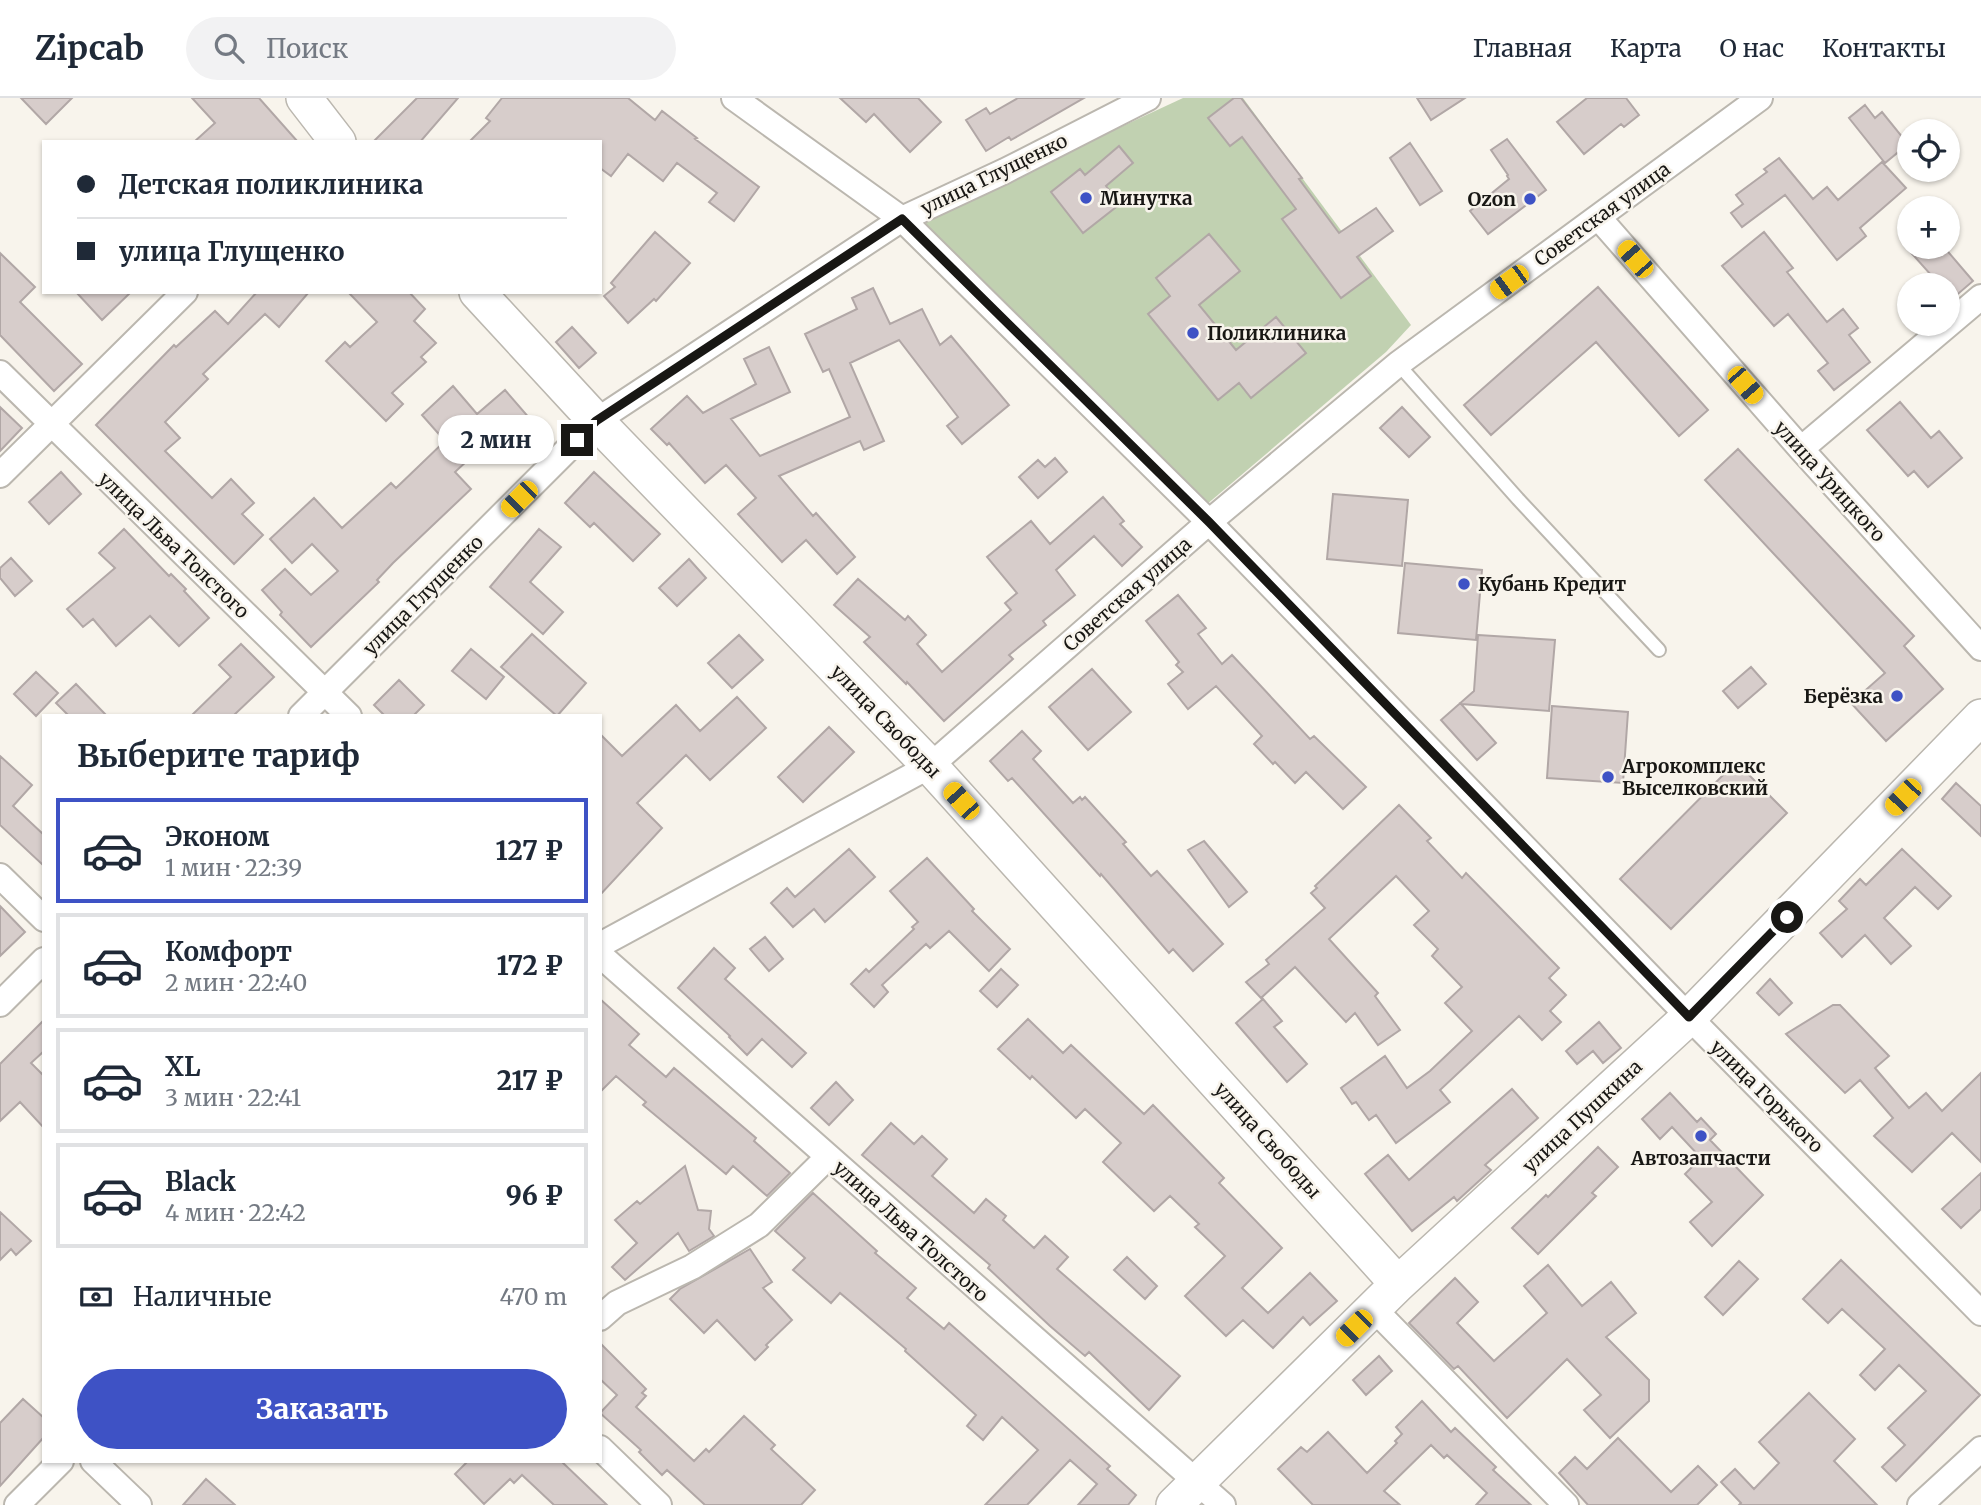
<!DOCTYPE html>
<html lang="ru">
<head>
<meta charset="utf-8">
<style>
  body { margin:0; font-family:Merriweather,serif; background:#f2f2f3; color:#1f2937; height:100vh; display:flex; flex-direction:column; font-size:26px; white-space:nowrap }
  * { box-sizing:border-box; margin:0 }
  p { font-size:23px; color:#747a83 }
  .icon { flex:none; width:38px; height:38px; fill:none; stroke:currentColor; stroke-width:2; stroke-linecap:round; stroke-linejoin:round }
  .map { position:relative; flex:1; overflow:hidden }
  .drawer { position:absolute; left:42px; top:616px; width:560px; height:749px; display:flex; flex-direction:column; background:#fff; border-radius:0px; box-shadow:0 2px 5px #0004 }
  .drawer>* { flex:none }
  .guide { position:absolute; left:42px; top:42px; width:560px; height:154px; border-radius:0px; box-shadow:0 2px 5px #0004; display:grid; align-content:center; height:154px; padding:0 35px; background:#fff }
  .fabs { position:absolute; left:1897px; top:21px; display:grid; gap:14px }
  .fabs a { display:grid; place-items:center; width:63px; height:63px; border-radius:50%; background:#fff; box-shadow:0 2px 5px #0004; font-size:35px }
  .end { position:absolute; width:32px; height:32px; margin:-16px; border:9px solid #181714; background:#fff; box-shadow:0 0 0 4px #fff }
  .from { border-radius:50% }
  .bubble { position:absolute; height:49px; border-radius:24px; background:#fff; box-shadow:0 2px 5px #0004; font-size:23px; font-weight:800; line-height:49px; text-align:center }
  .car { position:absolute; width:21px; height:42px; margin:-21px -10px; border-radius:9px; box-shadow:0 0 5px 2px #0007; background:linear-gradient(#f5c518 24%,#345 0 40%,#f5c518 0 76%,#345 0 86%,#f5c518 0) }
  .guide b { display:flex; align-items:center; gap:24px; height:66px; font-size:26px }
  .guide b+b { border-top:2px solid #e0e1e3 }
  .guide i { width:18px; height:18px; background:#1f2937 }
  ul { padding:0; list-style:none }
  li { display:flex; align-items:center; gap:21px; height:105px; margin:0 14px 10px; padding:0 21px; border:4px solid #e0e1e3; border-radius:0px }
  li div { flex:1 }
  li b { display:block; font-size:26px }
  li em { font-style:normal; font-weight:800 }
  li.current { border-color:#3e52c5 }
  li>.icon { width:63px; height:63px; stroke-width:1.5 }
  h2 { padding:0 35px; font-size:32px; line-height:84px }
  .pay { display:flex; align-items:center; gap:18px; height:77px; padding:0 35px; font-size:26px }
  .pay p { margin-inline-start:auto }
  .cta { display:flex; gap:14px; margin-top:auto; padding:14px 35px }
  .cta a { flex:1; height:80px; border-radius:42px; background:#3e52c5; color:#fff; font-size:28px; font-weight:800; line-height:80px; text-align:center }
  header { display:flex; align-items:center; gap:42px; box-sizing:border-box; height:98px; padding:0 35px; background:#fff; border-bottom:2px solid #e0e1e3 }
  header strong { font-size:33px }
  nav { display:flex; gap:38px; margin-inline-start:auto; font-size:24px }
  .search { width:490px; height:63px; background:#f2f2f3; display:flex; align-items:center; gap:18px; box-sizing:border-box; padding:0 24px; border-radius:38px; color:#747a83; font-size:26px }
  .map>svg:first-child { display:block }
  .green { fill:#c1d1b1 }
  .building { fill:#d7cdcb; stroke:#b1a7a6; stroke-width:2 }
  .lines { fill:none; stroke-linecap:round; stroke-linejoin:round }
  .lane-casing { stroke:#bbb7af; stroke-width:16 }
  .street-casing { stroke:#bbb7af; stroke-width:28 }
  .secondary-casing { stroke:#bbb7af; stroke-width:38 }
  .lane { stroke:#fff; stroke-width:12 }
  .street { stroke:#fff; stroke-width:24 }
  .secondary { stroke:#fff; stroke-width:35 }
  .route { stroke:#181714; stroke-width:9 }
  .poi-dot { fill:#3e52c5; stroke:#f8f4ec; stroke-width:2.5 }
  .labels { text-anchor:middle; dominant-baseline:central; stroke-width:5; stroke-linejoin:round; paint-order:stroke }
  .street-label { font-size:19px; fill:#181714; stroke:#f8f4ec }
  .poi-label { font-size:19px; font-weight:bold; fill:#181714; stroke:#f8f4ec; text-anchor:start }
</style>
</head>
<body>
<header>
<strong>Zipcab</strong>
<div class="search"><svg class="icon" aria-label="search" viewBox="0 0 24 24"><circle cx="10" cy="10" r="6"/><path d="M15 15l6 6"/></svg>Поиск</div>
<nav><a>Главная</a><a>Карта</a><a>О нас</a><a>Контакты</a></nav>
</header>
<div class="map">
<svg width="1981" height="1407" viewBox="0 0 1981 1407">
  <rect width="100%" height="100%" fill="#f8f4ec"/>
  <path class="green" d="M1183 0H1243L1411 227 1386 254 1206 407 917 124Z"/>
  <path class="building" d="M21 0H72L46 26Z
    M192 0H259L298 44H194L215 25Z
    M417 0H458L420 44H373Z
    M502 0H628L655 22 662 13 697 40 695 41 759 89 734 123 709 104 717 95 677 65 663 83 628 56 611 78 600 70V44H469L490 23 486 20Z
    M840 0H918L941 24 910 54 874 16 866 24Z
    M1018 0H1084L1011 42 1009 39 986 53 966 22 986 10 990 16Z
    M1234 0H1241L1273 42 1302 80 1299 81 1339 135 1376 110 1393 133 1357 159 1371 178 1341 200 1282 121 1296 111 1242 39 1230 48 1208 20Z
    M1417 0H1465L1431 22Z
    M1587 0H1626L1639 17 1624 29 1621 26 1584 56 1557 24Z
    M1865 7 1875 20 1882 14 1908 46 1885 65 1849 20Z
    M1507 41 1546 92 1488 136 1470 113 1509 81 1507 78 1508 77 1491 52Z
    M1410 45 1442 93 1420 107 1390 60Z
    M1119 48 1133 65 1106 88 1120 106 1083 135 1051 94 1080 71 1085 77Z
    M1779 60 1813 101 1827 89 1838 102 1882 64 1906 90 1860 130 1866 138 1837 162 1785 97 1742 129 1731 115 1743 106 1736 97 1767 74 1764 71Z
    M655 134 690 165 656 203 654 201 628 225 604 198 615 189 611 185Z
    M1764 134 1793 170 1787 174 1827 224 1843 211 1858 230 1849 237 1870 264 1834 292 1818 273 1828 265 1788 216 1774 228 1722 168Z
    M1209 136 1240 173 1199 207 1236 252 1276 219 1306 255 1251 300 1239 285 1218 302 1148 216 1170 198 1156 180Z
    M1906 149H1944L1973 183 1952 201 1948 197V187H1940Z
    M0 155 35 189 20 204 82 266 54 293 0 237Z
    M1598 189 1708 312 1679 338 1596 244 1491 337 1464 307Z
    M873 190 890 226 922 211 940 247 951 238 1009 307 962 346 947 328 958 319 899 242 850 265 884 343 864 352 860 343 779 378 813 418 816 415 855 459 837 476 806 442 782 464 738 416 756 400 726 367 705 385 669 345 667 347 651 331 687 298 703 315 756 286 744 261 769 249 790 294 731 321 760 358 850 319 829 271 823 274 805 236 857 211 852 200Z
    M76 194H131L102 222Z
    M257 194H309L279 229 265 216 203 276 208 281 165 324 180 340 165 353 212 400 231 381 254 405 242 416 263 437 234 466 96 327 174 247 176 249 215 213 228 226Z
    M348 194H409L425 211 414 223 436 245 421 259 426 264 392 295 403 306 386 323 326 263 345 244 350 249 377 224Z
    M572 229 596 255 579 270 556 244Z
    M453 288 477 316 505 292 537 329 510 353 496 336 455 374 471 391 393 465 377 482 379 484 311 549 280 517 282 514 262 492 285 471 311 497 338 473 312 446 292 465 270 441 314 400 342 430 391 385 396 390 445 343 422 317Z
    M1900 304 1931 340 1939 333 1962 360 1928 389 1914 373 1908 378 1867 332Z
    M0 309 22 330 0 353Z
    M1402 309 1430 339 1409 359 1380 330Z
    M1738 351 1914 538 1904 548 1943 591 1886 643 1851 605 1885 575 1705 382Z
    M1055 360 1067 374 1038 400 1019 379 1038 362 1045 369Z
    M61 374 81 396 49 426 29 404Z
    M594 374 660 436 633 463 594 425 590 429 565 405Z
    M1333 396 1408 402 1402 468 1327 461Z
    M1103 399 1124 423 1120 426 1142 449 1122 468 1094 438 1056 472 1075 497 1043 523 1046 527 1009 557 1013 561 944 623 907 584 906 586 864 544 870 539 834 507 858 481 905 522 908 518 926 537 917 546 942 574 1011 512 1005 505 1017 495 987 459 1031 423 1050 446Z
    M124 431 169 478 171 476 186 491 184 493 209 520 179 548 150 518 116 548 93 521 83 529 67 511 115 470 99 455Z
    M539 431 561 449 530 484 563 514 543 536 490 489Z
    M11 460 32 483 15 498 0 480V470Z
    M689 461 706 480 677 508 659 490Z
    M1405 465 1482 472 1476 542 1398 535Z
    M1178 497 1206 530 1198 536 1222 566 1232 557 1310 641 1314 638 1366 689 1343 711 1306 674 1295 685 1275 664 1273 666 1254 646 1262 638 1216 588 1188 611 1168 586 1183 574 1176 567 1179 564 1146 523Z
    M532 536 586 585 557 618 501 569Z
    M739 537 763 562 732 590 708 565Z
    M1478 537 1555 542 1549 613 1461 606 1496 645 1477 662 1441 622 1474 593Z
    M241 546 274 579 233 618H191L231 579 219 567Z
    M471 551 504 579 486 601 452 573Z
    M1751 569 1766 586 1738 610 1723 593Z
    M1092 571 1131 614 1088 652 1049 609Z
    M36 574 58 595 36 618 14 596Z
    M399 582 424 607 413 618H385L374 607Z
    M76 586 107 618H69L56 605Z
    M737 599 766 630 710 682 686 657 637 705 662 730 600 797V636L622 658 676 607 700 633Z
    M1552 608 1628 614 1623 685 1547 680Z
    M829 629 854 654 803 704 778 679Z
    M1022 633 1041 653 1033 661 1073 705 1080 699 1082 702 1085 699 1126 744 1123 746 1151 778 1157 773 1223 846 1193 873 1173 851 1169 855 1101 776 1100 778 1012 680 1008 683 990 663Z
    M0 658 32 687 13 708 44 737V768L0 727Z
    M1736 664 1787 715 1671 831 1620 781Z
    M1956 685 1981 708V738L1942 701Z
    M1399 707 1431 740 1427 743 1462 780 1466 775 1559 870 1549 880 1566 897 1550 913 1561 924 1542 942 1519 918 1440 992 1450 1004 1396 1045 1376 1017 1369 1022 1356 1004 1352 1006 1341 990 1385 958 1407 990 1430 973 1472 933 1445 905 1462 889 1432 858 1438 851 1414 827 1429 813 1396 778 1329 841 1378 895 1375 898 1400 932 1378 947 1355 915 1346 924 1295 869 1261 900 1246 884 1269 866 1266 862 1325 810 1311 795 1317 790 1315 788Z
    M1204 743 1247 794 1229 809 1188 752Z
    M849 751 875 779 825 824 814 811 793 829 771 805 787 790 795 799Z
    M1902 751 1951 798 1938 811 1915 789 1884 820 1911 848 1891 866 1865 837 1842 859 1820 835 1847 811 1839 803 1860 781 1866 787Z
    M927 760 974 811 972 813 1010 851 989 873 949 833 930 850 926 846 882 887 888 894 874 909 851 886 866 871 869 874 914 831 912 829 918 824 890 793Z
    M0 808 25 834 0 858Z
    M765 839 783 861 769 873 750 851Z
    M714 850 735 870 725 881 806 955 792 969 762 941 747 957 729 939 730 938 678 890Z
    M1001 871 1018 887 997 909 980 893Z
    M1770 881 1792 905 1779 917 1757 895Z
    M600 901 639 936 629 947 666 979 674 970 756 1040 754 1043 790 1075 767 1098 733 1068 726 1076 643 1007 646 1004 616 978 600 994Z
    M1263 901 1282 923 1274 929 1307 966 1287 984 1236 925Z
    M1833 907H1840L1889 958 1875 970 1909 1010 1926 995 1942 1013 1981 975V1064L1952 1035 1912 1074 1874 1038 1893 1020 1860 982 1845 995 1786 936Z
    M1028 921 1063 955 1071 947 1144 1016 1153 1007 1224 1080 1219 1085 1282 1150 1242 1190 1268 1215 1310 1175 1337 1203 1310 1227 1303 1219 1273 1250 1243 1222 1226 1238 1185 1198 1225 1158 1195 1129 1199 1126 1170 1098 1154 1113 1103 1064 1121 1045 1085 1011 1076 1020 1032 978 1030 981 998 951Z
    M44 922V953L31 965 44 978V1030L20 1004 0 1023V966Z
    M1599 924 1621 950 1603 965 1593 953 1577 966 1566 953Z
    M836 984 853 1002 829 1027 811 1010Z
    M1512 991 1538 1020 1485 1067 1491 1072 1457 1103 1454 1099 1412 1133 1365 1076 1388 1057 1409 1082Z
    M1670 995 1697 1024 1701 1020 1716 1036 1710 1042 1763 1097 1712 1148 1690 1124 1712 1104 1685 1076 1701 1060 1672 1029 1660 1041 1642 1021Z
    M891 1025 914 1046 922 1038 947 1061 932 1078 974 1115 986 1101 1006 1118 1003 1122 1034 1150 1045 1138 1068 1159 1057 1171 1180 1278 1149 1312 1089 1254 1085 1258 1050 1228 988 1170 990 1167 862 1057Z
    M1598 1049 1618 1069 1592 1095 1596 1098 1538 1156 1512 1130 1546 1097 1548 1099Z
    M685 1068 698 1112 711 1113 709 1131 714 1138 689 1153 678 1135 625 1182 612 1169 637 1145 615 1122 637 1103 640 1106Z
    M1981 1075V1111L1961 1130 1942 1111Z
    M813 1095 877 1153 875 1155 916 1190 907 1200 944 1231 949 1225 1110 1368 1107 1371 1136 1397 1128 1407H1078L1097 1386 1070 1362 1027 1407H985L1038 1352 1002 1319 983 1342 967 1328 976 1317 905 1253 906 1251 840 1195 831 1205 793 1172 805 1160 775 1133Z
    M0 1114 31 1143 16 1157 11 1151 0 1162Z
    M750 1151 772 1184 763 1190 792 1222 766 1247 768 1249 755 1262 717 1222 704 1235 670 1201 680 1191Z
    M1127 1159 1157 1188 1145 1201 1114 1172Z
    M1841 1162 1980 1297 1896 1383 1882 1369 1905 1347 1888 1330 1926 1293 1899 1267 1875 1292 1860 1277 1885 1251 1842 1211 1828 1225 1803 1201Z
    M1739 1163 1758 1181 1723 1217 1705 1199Z
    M1548 1167 1582 1208 1611 1184 1636 1215 1606 1239 1649 1282V1303L1610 1340 1584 1312 1601 1297 1567 1261 1507 1320 1458 1268 1454 1271 1409 1225 1455 1180 1478 1204 1457 1225 1494 1263 1547 1215 1524 1188Z
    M600 1245 646 1291 642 1295 646 1298 636 1309 694 1363 706 1351 709 1354 744 1318 775 1347 771 1351 815 1392 801 1407H705L667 1372 662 1377 639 1354 641 1352 600 1315 617 1297 600 1281Z
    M1379 1258 1392 1273 1366 1297 1353 1282Z
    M1809 1295 1855 1341 1834 1363 1877 1407H1739L1741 1405 1721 1384 1735 1371 1754 1391 1779 1365 1759 1344Z
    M23 1301 44 1320V1339L0 1388V1325Z
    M1422 1303 1451 1334 1455 1330 1496 1369 1493 1372 1531 1407H1476L1487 1395 1447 1357 1444 1360 1431 1347 1384 1393 1400 1407H1313L1278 1371 1301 1349 1307 1354 1328 1334 1367 1375 1397 1345 1395 1343 1402 1336 1396 1329Z
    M1618 1340 1671 1394 1698 1368 1717 1387 1697 1407H1588L1559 1375 1575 1359 1587 1371Z
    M468 1363H561L607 1407H554L522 1377 514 1385 510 1381 484 1406 455 1376Z
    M206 1381 235 1407H183Z"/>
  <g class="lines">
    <defs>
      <path id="lane" d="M1398 266 1518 401 1659 552"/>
      <path id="street" d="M734 0 902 121 1209 424 1689 919 1981 1215
        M1598 119 1801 351 1981 550
        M0 275 349 618
        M1801 351 1981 199
        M0 377 185 194
        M301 618 596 323 902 121 1005 73 1148 0
        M0 778 44 821
        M600 847 930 668 1209 424 1398 266 1760 0
        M600 857 1223 1407
        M0 906 44 862
        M1374 1211 1566 1407
        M600 1220 617 1205 692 1169 759 1127 828 1059
        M600 1350 659 1407
        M93 1363 139 1407
        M17 1407 61 1363
        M1920 1407 1981 1351"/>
      <path id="secondary" d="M304 0 338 44
        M477 194 596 323 930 668 1398 1186
        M1174 1407 1398 1186 1689 919 1981 619"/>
    </defs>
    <use href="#lane" class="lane-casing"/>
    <use href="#street" class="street-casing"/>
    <use href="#secondary" class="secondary-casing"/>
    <use href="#lane" class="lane"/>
    <use href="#street" class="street"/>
    <use href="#secondary" class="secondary"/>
  </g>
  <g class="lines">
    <path class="route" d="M577 342 596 323 902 121 1209 424 1689 919 1787 819"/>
  </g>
  <g class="poi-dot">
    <circle cx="1086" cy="100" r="7"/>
    <circle cx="1530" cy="101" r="7"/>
    <circle cx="1193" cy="235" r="7"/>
    <circle cx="1464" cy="486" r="7"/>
    <circle cx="1897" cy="598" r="7"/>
    <circle cx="1608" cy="679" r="7"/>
    <circle cx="1701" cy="1038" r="7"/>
  </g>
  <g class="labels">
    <g class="street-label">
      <text transform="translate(994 76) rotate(-26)">улица Глущенко</text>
      <text transform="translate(1602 116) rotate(-36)">Советская улица</text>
      <text transform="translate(1830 383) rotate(48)">улица Урицкого</text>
      <text transform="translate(174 447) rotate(44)">улица Льва Толстого</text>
      <text transform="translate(1127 496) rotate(-41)">Советская улица</text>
      <text transform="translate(423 497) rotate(-45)">улица Глущенко</text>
      <text transform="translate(886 623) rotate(46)">улица Свободы</text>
      <text transform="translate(1767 998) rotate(45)">улица Горького</text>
      <text transform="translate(1582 1018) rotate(-43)">улица Пушкина</text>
      <text transform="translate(1268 1042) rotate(48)">улица Свободы</text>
      <text transform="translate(911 1133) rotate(42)">улица Льва Толстого</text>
    </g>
    <g class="poi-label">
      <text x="1100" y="100">Минутка</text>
      <text x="1516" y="101" text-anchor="end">Ozon</text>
      <text x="1207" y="235">Поликлиника</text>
      <text x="1478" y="486">Кубань Кредит</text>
      <text x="1883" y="598" text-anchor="end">Берёзка</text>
      <text x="1622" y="668">Агрокомплекс<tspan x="1622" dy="22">Выселковский</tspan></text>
      <text x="1701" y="1060" text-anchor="middle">Автозапчасти</text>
    </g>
  </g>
</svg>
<div class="fabs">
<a><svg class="icon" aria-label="locate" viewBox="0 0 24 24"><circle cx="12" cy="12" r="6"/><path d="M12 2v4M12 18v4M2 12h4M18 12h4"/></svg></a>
<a>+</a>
<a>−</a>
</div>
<i class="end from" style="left:1787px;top:819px"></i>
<i class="end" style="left:577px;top:342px"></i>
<div class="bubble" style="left:438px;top:317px;width:116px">2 мин</div>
<i class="car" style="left:1635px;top:161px;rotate:319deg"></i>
<i class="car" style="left:1509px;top:184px;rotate:234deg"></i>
<i class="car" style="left:1745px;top:287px;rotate:139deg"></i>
<i class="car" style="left:519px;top:401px;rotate:225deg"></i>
<i class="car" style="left:1903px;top:699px;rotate:224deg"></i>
<i class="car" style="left:961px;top:703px;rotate:318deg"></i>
<i class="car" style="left:1354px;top:1230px;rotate:225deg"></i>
<div class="guide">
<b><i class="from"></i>Детская поликлиника</b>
<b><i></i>улица Глущенко</b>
</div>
<section class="drawer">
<h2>Выберите тариф</h2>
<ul>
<li class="current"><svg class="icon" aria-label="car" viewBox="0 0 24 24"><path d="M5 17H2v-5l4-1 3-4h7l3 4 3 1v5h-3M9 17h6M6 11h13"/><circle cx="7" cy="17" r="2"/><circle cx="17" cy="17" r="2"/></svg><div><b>Эконом</b><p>1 мин · 22:39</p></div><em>127 ₽</em></li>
<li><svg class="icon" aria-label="car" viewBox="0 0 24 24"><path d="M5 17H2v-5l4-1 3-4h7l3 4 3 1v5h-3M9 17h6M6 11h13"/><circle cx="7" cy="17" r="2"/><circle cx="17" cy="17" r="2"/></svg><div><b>Комфорт</b><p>2 мин · 22:40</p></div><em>172 ₽</em></li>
<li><svg class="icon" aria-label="car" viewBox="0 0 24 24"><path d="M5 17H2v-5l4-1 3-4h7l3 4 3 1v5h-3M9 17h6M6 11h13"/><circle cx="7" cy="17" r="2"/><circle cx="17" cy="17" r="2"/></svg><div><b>XL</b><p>3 мин · 22:41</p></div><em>217 ₽</em></li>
<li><svg class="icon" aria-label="car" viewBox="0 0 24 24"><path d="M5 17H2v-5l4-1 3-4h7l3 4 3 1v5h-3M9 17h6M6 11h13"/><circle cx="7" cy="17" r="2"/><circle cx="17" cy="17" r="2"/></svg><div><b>Black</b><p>4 мин · 22:42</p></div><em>96 ₽</em></li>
</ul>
<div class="pay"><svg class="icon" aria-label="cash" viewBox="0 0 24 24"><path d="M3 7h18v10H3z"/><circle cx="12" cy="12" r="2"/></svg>Наличные<p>470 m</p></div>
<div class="cta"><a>Заказать</a></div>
</section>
</div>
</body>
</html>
